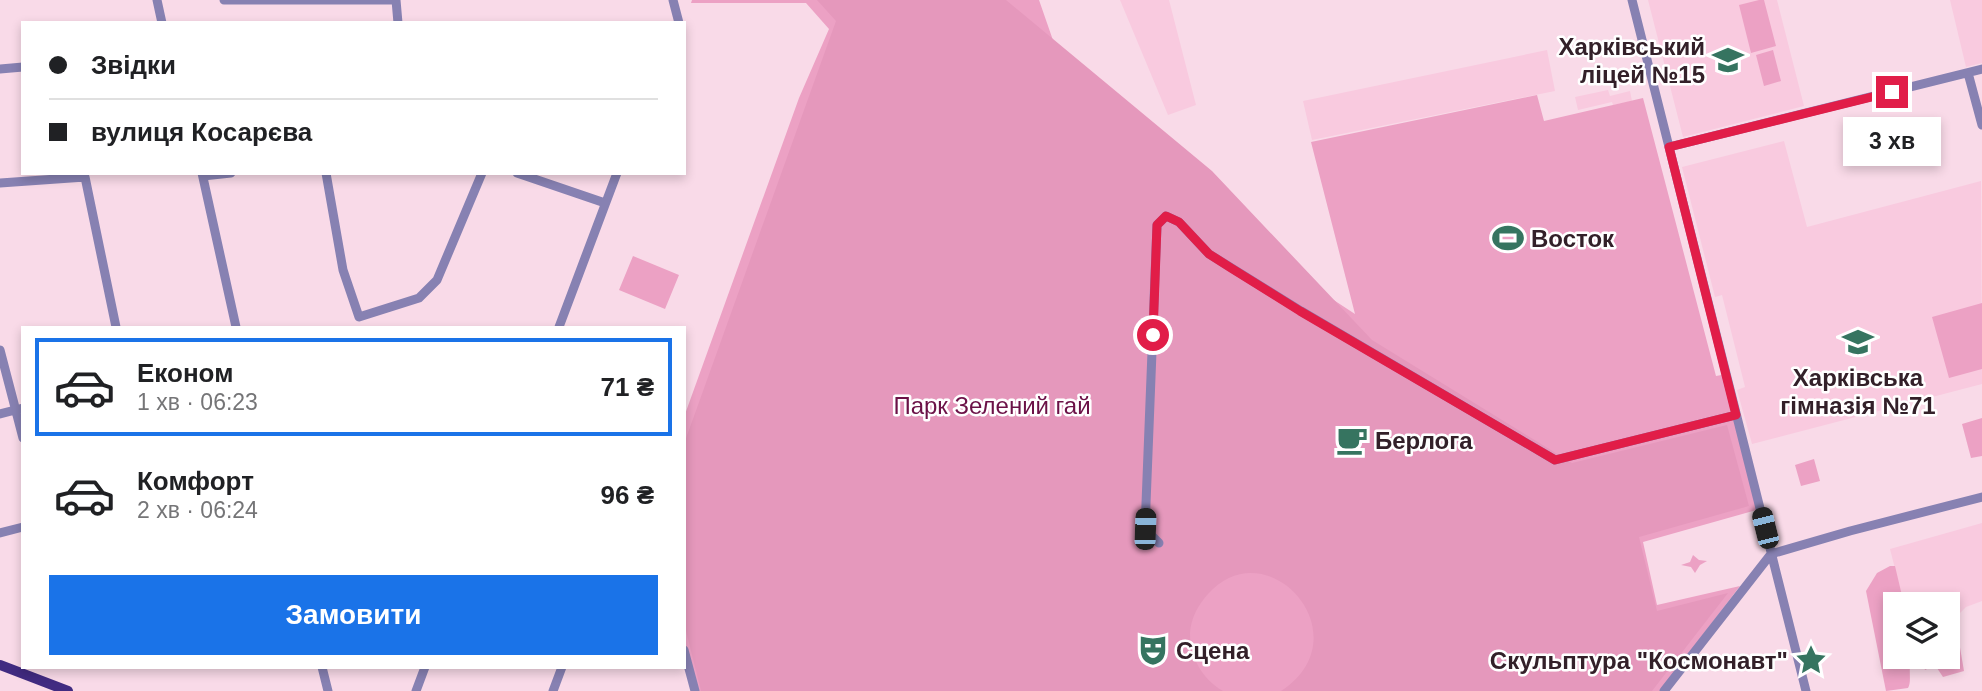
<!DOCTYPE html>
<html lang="uk">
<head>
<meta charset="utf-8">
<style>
  body { margin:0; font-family:Arial,sans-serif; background:#f6f6f6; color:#202124; height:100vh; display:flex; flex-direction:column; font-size:26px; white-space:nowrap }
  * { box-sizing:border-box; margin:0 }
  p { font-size:23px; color:#757577 }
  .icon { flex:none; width:38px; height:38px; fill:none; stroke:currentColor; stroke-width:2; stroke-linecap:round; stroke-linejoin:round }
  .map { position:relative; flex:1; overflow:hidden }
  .panel { position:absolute; left:21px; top:326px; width:665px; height:343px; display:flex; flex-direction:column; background:#fff; border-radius:0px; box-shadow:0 4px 10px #0003 }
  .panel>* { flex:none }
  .guide { position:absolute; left:21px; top:21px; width:665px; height:154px; border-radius:0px; box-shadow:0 4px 10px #0003; display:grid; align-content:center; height:154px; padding:0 28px; background:#fff }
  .buttons { position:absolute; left:1883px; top:592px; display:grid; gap:14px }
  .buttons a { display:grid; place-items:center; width:77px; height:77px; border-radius:0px; background:#fff; box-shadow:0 4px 10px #0003; font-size:35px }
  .end { position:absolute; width:32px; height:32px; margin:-16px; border:9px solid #e11d48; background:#fff; box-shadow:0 0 0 4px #fff }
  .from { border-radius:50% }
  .bubble { position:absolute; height:49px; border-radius:0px; background:#fff; box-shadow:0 4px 10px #0003; font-size:23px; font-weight:700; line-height:49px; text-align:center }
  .car { position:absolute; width:21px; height:42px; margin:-21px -10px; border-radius:9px; box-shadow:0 0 5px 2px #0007; background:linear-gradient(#222 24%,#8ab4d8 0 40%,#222 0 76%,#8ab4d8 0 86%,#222 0) }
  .guide b { display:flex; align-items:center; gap:24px; height:66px; font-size:26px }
  .guide b+b { border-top:2px solid #e0e0e0 }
  .guide i { width:18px; height:18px; background:#202124 }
  ul { padding:12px 0 0; list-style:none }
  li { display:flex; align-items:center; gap:21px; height:98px; margin:0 14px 10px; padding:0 14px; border:4px solid transparent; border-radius:0px }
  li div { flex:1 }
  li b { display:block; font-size:26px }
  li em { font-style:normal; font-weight:700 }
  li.on { border-color:#1a73e8 }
  li>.icon { width:63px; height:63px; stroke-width:1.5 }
  .primary-button { display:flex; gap:14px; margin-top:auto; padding:14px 28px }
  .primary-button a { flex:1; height:80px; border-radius:0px; background:#1a73e8; color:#fff; font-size:28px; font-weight:700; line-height:80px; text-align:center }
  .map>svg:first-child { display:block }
  .built { fill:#f9cadf }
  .green { fill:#eca1c4 }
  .forest { fill:#e598bc }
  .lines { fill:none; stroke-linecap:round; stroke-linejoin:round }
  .minor { stroke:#8781b2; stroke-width:9 }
  .major { stroke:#412b81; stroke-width:10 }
  .route { stroke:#e11d48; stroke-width:9 }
  .labels { text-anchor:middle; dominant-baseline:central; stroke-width:5; stroke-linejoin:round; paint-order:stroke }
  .poi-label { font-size:24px; font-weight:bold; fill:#332029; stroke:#fff; text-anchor:start }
  .park-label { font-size:24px; fill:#6b1147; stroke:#fff }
</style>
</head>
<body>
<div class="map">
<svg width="1982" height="691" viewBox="0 0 1982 691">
  <rect width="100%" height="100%" fill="#f9dae8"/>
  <path class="built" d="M1120 0H1169L1196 105 1168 115Z
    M1648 0H1777L1804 106 1683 137Z
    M1950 0H1982V63L1966 67Z
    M1547 50 1555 91 1312 140 1303 101Z
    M1608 90 1610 96 1630 91 1632 101 1613 105 1612 102 1578 110 1575 97Z
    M1784 141 1807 227 1981 181 1982 384 1752 444 1737 390 1745 387 1722 295 1715 297 1682 167Z
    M1982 523V601L1966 607 1955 618 1948 620V604H1904L1890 549Z"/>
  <path class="green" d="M692 0H1039L1071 92 1216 223 1355 314 1311 142 1537 95 1544 121 1643 98 1716 376 1727 374 1760 509 1643 542 1657 605 1740 586 1660 691H695L684 650V417L799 98 829 29 806 3H691Z
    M1759 0H1764L1776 46 1751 53 1739 5Z
    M1773 50 1781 81 1764 86 1756 55Z
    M633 256 679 275 665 309 619 290Z
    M1982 303V369L1949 378 1932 317Z
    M1982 418V456L1971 458 1962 424Z
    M1814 459 1820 481 1801 486 1795 465Z
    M1693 555 1699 560 1707 561 1700 565 1695 573 1691 567 1681 565 1690 562Z
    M1890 566H1895L1904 604H1895V656H1948V620L1955 618 1964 671 1943 677 1935 665 1925 670 1922 661 1911 662C1908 670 1912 681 1908 688L1886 691 1866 591 1877 573Z"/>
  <path class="forest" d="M817 0H1006L1212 171 1372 340 1572 463 1727 425 1749 506 1639 537 1657 611 1728 593 1652 691H1281C1365 636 1267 527 1208 594 1198 605 1191 618 1190 633 1190 657 1202 679 1223 691H701L684 623V444L836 21Z"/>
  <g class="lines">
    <path class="minor" d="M157 0 162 23
      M224 0H396
      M396 0 398 23
      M673 0 679 23
      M1632 0 1806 691
      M0 69 23 67
      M1968 73 1982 125
      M1669 147 1982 69
      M202 173 236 327
      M326 173 343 270 359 317 419 298 437 280 482 173
      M517 173 605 203
      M203 176 231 173
      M0 183 85 177 116 327
      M559 327 617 173
      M0 350 23 438
      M0 414 23 408
      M0 533 23 527
      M1159 543 1145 529 1157 225 1166 216 1179 222 1209 254 1301 311 1555 460 1736 415
      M684 650 695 691
      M322 667 328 691
      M416 691 425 667
      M553 691 562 667
      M1664 691 1771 554 1850 531 1982 497"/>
    <path class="major" d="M0 665 68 691"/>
  </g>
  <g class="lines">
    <path class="route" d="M1153 335 1157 225 1166 216 1179 222 1209 254 1231 268 1300 311 1555 460 1736 415 1669 147 1892 92"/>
  </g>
  <defs>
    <symbol id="school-bare" viewBox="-9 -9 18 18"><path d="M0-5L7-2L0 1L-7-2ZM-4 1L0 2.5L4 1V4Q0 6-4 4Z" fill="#367460" stroke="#fff" stroke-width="2.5" paint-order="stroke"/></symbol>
    <symbol id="stadium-bare" viewBox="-9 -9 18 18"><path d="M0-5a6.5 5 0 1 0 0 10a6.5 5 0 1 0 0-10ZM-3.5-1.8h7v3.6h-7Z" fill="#367460" stroke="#fff" stroke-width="2.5" paint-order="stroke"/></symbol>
    <symbol id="cafe-bare" viewBox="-9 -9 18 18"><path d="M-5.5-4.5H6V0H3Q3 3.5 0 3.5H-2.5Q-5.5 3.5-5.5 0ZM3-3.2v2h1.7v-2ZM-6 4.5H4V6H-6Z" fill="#367460" stroke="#fff" stroke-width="2.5" paint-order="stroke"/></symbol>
    <symbol id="theatre-bare" viewBox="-9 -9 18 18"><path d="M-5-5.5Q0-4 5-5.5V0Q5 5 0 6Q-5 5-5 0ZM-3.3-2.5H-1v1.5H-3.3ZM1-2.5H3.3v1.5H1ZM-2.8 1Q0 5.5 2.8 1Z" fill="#367460" stroke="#fff" stroke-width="2.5" paint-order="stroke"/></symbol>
    <symbol id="sight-bare" viewBox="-9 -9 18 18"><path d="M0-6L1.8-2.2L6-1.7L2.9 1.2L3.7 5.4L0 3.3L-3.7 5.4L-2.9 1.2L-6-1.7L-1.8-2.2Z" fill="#367460" stroke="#fff" stroke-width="2.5" paint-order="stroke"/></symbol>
  </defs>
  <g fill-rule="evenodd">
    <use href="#school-bare" x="1706" y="38" width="44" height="44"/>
    <use href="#stadium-bare" x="1486" y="216" width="44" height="44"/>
    <use href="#school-bare" x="1836" y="320" width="44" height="44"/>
    <use href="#cafe-bare" x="1330" y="418" width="44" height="44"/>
    <use href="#theatre-bare" x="1131" y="628" width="44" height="44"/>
    <use href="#sight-bare" x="1789" y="638" width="44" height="44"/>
  </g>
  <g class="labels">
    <g class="poi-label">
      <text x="1705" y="46" text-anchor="end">Харківський<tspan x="1705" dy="28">ліцей №15</tspan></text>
      <text x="1531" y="238">Восток</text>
      <text x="1858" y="377" text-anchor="middle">Харківська<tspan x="1858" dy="28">гімназія №71</tspan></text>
      <text x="1375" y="440">Берлога</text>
      <text x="1176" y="650">Сцена</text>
      <text x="1788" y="660" text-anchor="end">Скульптура "Космонавт"</text>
    </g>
    <g class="park-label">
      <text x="992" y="405">Парк Зелений гай</text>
    </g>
  </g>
</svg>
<div class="buttons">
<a><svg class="icon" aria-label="layers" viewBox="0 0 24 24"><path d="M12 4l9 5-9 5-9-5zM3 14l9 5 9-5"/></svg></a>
</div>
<i class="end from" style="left:1153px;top:335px"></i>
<i class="end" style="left:1892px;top:92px"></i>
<div class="bubble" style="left:1843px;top:117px;width:98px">3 хв</div>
<i class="car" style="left:1765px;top:528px;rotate:346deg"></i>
<i class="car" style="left:1145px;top:529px;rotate:2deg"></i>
<div class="guide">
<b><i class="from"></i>Звідки</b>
<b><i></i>вулиця Косарєва</b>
</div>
<section class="panel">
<ul>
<li class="on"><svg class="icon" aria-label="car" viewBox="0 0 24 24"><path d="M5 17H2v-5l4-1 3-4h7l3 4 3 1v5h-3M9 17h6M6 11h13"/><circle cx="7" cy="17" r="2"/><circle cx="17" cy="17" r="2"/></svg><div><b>Економ</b><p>1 хв · 06:23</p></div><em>71 ₴</em></li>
<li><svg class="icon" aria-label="car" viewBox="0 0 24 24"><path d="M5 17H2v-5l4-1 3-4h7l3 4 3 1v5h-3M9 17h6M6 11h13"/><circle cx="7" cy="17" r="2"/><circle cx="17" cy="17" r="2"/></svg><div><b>Комфорт</b><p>2 хв · 06:24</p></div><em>96 ₴</em></li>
</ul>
<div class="primary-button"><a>Замовити</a></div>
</section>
</div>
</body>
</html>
